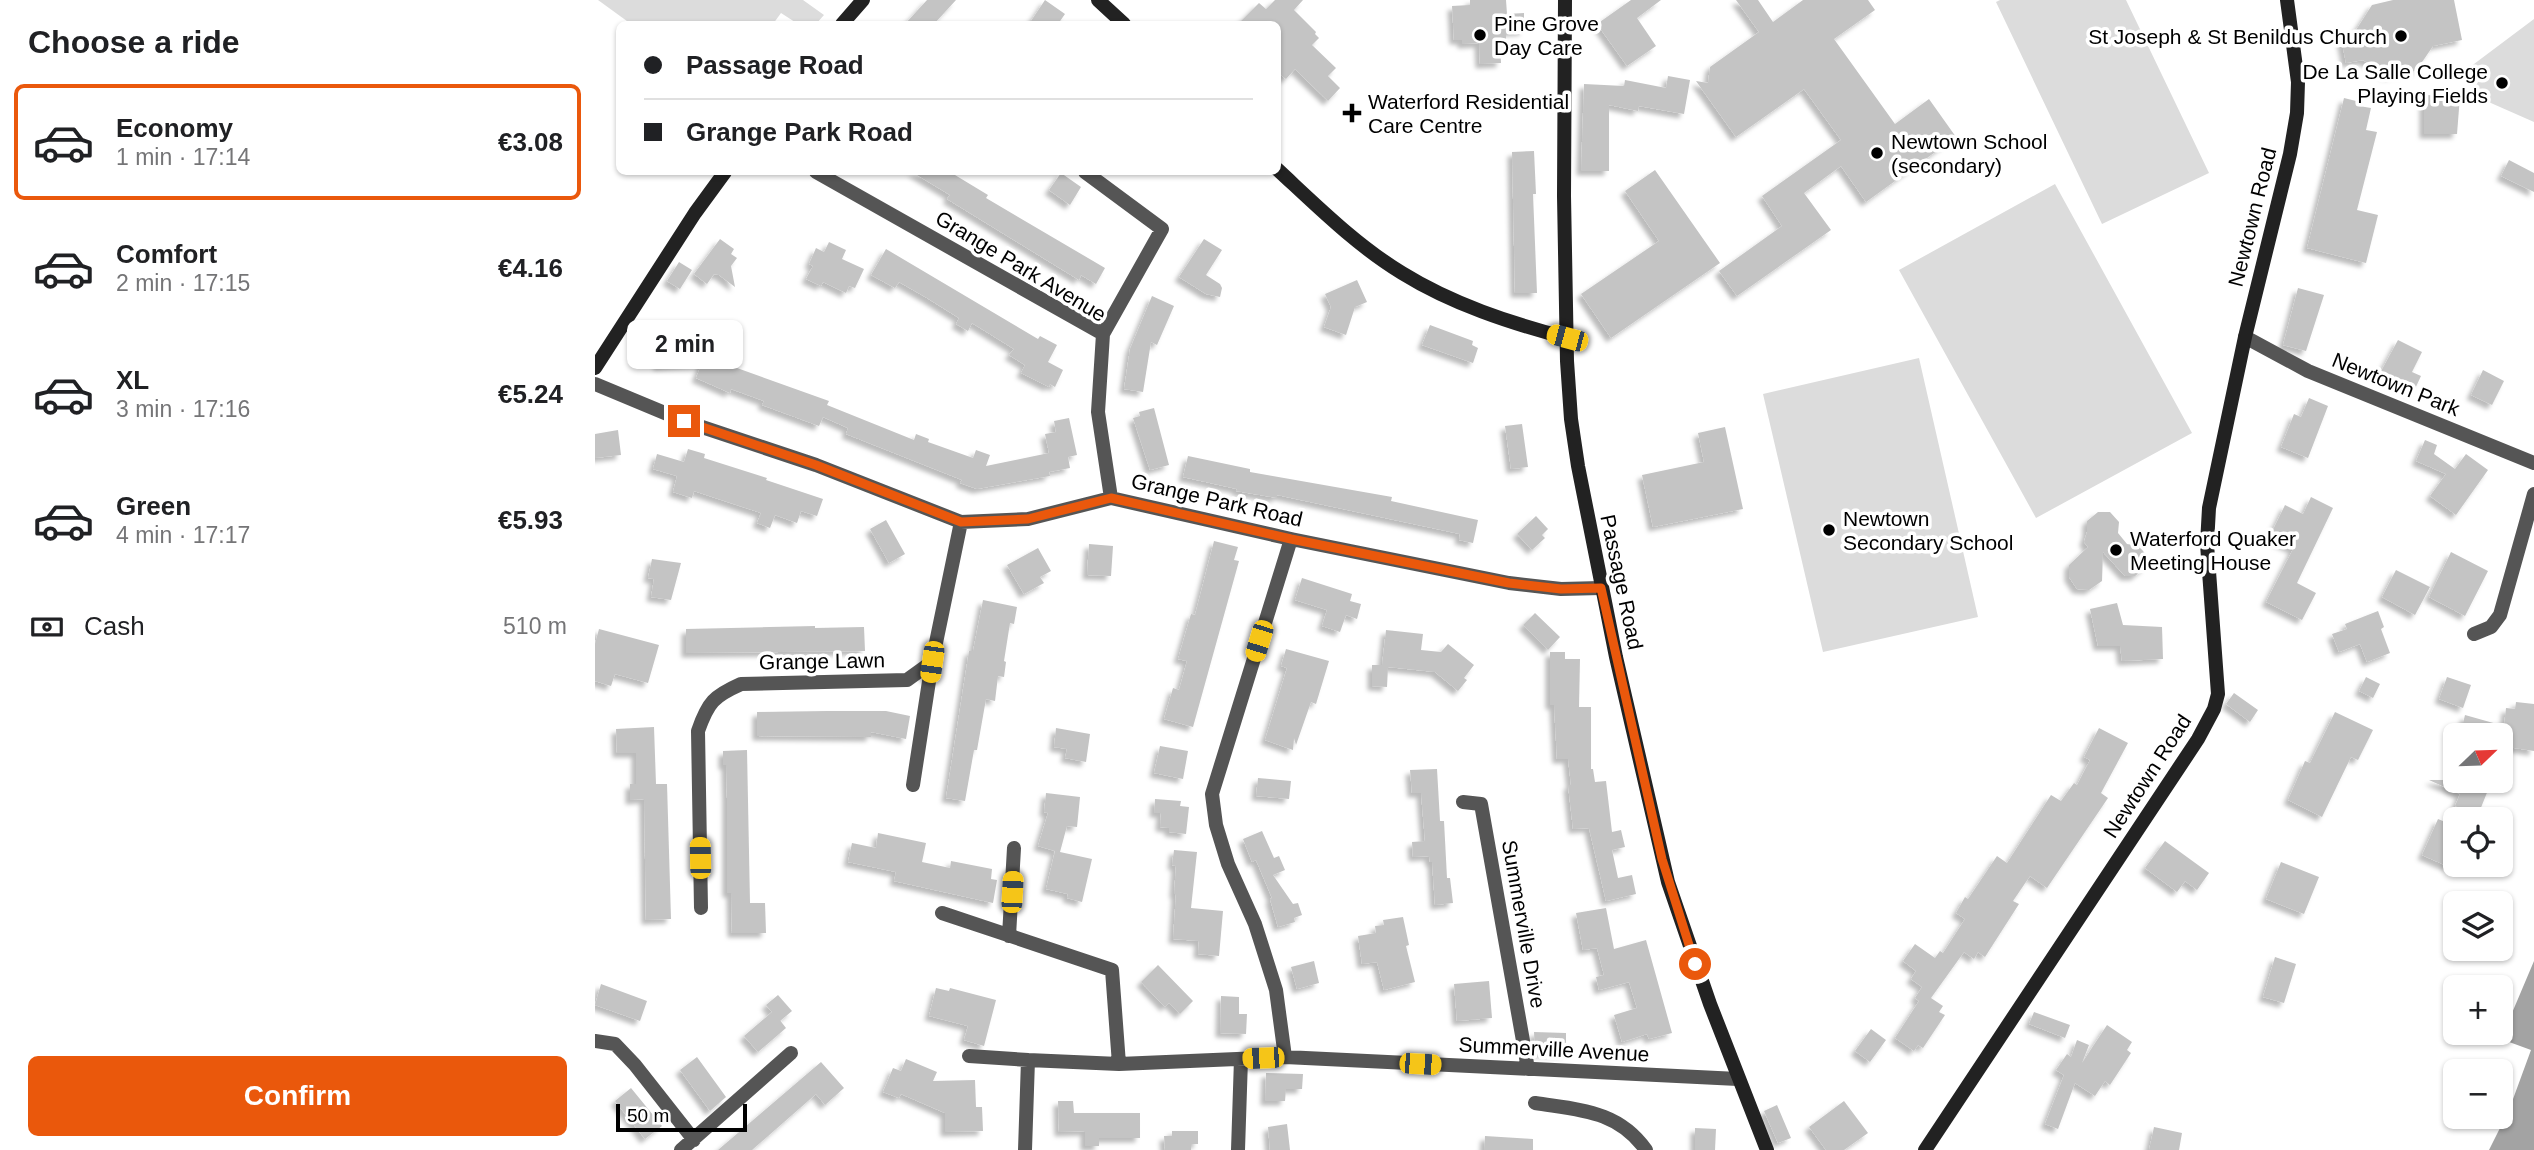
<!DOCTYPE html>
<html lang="en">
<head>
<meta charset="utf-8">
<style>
  body { margin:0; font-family:Helvetica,sans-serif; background:#f2f2f2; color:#202124; height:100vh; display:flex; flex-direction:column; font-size:26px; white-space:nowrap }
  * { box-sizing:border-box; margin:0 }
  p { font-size:23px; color:#757577 }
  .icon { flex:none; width:38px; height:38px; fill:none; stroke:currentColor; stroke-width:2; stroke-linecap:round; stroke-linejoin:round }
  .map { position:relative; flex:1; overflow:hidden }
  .drawer { display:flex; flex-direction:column; background:#fff; width:595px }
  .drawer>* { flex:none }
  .top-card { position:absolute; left:21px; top:21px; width:665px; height:154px; border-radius:10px; box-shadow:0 2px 5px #0004; display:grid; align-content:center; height:154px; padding:0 28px; background:#fff }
  .needle { width:46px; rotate:67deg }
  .buttons { position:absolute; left:1848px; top:723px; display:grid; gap:14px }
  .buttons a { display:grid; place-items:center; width:70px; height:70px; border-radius:10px; background:#fff; box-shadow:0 2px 5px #0004; font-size:35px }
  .scale { position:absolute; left:21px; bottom:18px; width:131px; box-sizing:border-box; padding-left:7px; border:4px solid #000; border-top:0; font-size:19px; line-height:24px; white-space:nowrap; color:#000; -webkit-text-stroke:5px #fff; paint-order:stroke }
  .end { position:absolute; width:32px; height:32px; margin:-16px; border:9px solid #ea580c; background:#fff; box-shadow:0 0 0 4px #fff }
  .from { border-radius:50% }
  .bubble { position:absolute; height:49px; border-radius:10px; background:#fff; box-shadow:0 2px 5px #0004; font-size:23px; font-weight:700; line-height:49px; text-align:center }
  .car { position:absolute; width:21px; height:42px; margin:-21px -10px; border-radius:9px; box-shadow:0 0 5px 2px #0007; background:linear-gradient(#f5c518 24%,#345 0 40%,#f5c518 0 76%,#345 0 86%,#f5c518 0) }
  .top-card b { display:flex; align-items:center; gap:24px; height:66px; font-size:26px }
  .top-card b+b { border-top:2px solid #e0e0e0 }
  .top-card i { width:18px; height:18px; background:#202124 }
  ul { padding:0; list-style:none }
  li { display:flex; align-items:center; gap:21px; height:116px; margin:0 14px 10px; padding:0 14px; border:4px solid transparent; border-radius:10px }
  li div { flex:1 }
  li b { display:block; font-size:26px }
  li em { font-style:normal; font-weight:700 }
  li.selected { border-color:#ea580c }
  li>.icon { width:63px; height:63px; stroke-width:1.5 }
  h2 { padding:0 28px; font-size:32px; line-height:84px }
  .pay { display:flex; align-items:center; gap:18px; height:77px; padding:0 28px; font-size:26px }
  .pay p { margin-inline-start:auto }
  .button { display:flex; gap:14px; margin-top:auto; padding:14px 28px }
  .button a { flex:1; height:80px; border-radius:10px; background:#ea580c; color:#fff; font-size:28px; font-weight:700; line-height:80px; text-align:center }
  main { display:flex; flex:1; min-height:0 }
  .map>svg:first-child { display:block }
  .green { fill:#dcdcdc }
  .water { fill:#a3a3a3 }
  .building { fill:#c4c4c4; filter:url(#shadow) }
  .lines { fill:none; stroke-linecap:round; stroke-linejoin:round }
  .street { stroke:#555; stroke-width:14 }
  .secondary { stroke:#222; stroke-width:14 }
  .route { stroke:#ea580c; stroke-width:9 }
  .poi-dot { fill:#000; stroke:#fff; stroke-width:2.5 }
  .labels { text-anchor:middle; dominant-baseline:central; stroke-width:7; stroke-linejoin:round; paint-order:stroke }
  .poi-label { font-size:21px; fill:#000; stroke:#fff; text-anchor:start }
  .street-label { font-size:21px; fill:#000; stroke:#fff }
</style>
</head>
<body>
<main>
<section class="drawer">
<h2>Choose a ride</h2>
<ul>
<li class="selected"><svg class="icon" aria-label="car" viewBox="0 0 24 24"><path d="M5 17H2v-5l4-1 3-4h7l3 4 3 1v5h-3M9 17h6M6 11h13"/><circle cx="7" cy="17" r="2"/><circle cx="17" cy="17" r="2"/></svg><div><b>Economy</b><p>1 min · 17:14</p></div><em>€3.08</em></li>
<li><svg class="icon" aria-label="car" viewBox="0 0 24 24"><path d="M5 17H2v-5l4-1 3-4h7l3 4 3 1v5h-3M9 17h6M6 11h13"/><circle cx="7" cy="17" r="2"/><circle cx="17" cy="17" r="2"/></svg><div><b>Comfort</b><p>2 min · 17:15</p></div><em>€4.16</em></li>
<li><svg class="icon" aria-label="car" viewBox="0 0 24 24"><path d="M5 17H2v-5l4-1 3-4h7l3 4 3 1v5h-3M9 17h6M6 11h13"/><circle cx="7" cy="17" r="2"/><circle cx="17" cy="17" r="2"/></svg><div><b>XL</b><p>3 min · 17:16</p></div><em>€5.24</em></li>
<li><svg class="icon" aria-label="car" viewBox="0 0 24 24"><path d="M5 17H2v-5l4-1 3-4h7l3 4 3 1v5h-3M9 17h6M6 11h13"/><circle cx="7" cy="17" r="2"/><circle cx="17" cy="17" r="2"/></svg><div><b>Green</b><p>4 min · 17:17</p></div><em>€5.93</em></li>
</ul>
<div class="pay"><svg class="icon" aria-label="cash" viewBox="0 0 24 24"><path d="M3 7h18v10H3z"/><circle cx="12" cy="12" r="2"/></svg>Cash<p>510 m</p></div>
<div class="button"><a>Confirm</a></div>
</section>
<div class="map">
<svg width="1939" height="1150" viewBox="0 0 1939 1150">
  <defs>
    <filter id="shadow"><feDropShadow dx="-4.5" dy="4.5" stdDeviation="2" flood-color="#0004"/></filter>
  </defs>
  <rect width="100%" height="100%" fill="#fff"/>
  <path class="green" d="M3 0H208L229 15 221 24H203L186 13 178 24H36Z
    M1405 0H1531L1614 173 1507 224 1401 2Z
    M1939 19V122L1880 96 1871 70Z
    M1460 184 1597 433 1441 518 1304 270Z
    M1324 358 1383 617 1228 652 1168 394Z"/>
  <path class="water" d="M1939 961V1150H1894L1914 1110 1936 1050 1906 1039Z"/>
  <path class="building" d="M332 0H361L339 24H310Z
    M450 0 470 14 463 24H434Z
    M680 0H708L699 10 721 32 720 34 724 38 717 45 741 68 733 76 745 88 733 101 700 69 691 79 682 72V24H643L664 3 671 9Z
    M875 0H911L912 14 929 13V31L911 32V41L905 42 906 63 885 64 884 43 867 44V40H859L857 6 875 5Z
    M1036 0H1066L1042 18 1061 46 1032 66 1002 24Z
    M1141 0H1163L1178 22 1208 0H1273L1280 10 1239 39 1300 124 1334 99 1361 137 1271 202 1246 166 1209 193 1236 230 1142 296 1124 271 1187 226 1167 196 1246 140 1209 89 1141 137 1101 81 1113 83 1115 67 1164 32Z
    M1798 0H1859L1867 40 1838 46 1821 71 1792 76 1768 60 1751 63 1745 33 1761 30 1777 5Z
    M1073 76 1095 80 1089 114 1044 106 1043 111 1014 105V171H986L989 84 1029 86 1030 80 1071 88Z
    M1829 95 1865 96 1862 134H1829Z
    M1749 98 1765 102 1764 106 1776 108 1771 130 1782 132 1762 210 1783 215 1771 263 1712 248Z
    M939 151 941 194H938L942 293H920L917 152Z
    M1914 160 1939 173V192L1906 176Z
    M1060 170 1125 263 1016 338 986 294 1064 241 1030 191Z
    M317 172H355L393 195 391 198 510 268 501 284 486 275 484 280 352 199 355 195Z
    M466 173 486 187 475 205 454 190Z
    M125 239 139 249 136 254 142 258 136 266 140 287 124 275 119 274 112 284 99 274Z
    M609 239 627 250 611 275 625 284 627 288 625 297 611 294 584 277Z
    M234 242 251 250 247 259 269 269 260 288 254 286 251 293 228 282 226 286 211 279 218 266 214 264 221 248 229 252Z
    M291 249 443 339 445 336 462 345 453 362 468 370 460 387 455 384 454 387 426 373 430 365 414 355 419 349 377 323 373 331 361 324 364 318 332 298 304 282 300 288 276 275Z
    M84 262 97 270 85 289 72 281Z
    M762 280 772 302 760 307 751 335 729 327 736 307 730 294Z
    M1703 288 1729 295 1711 351 1688 345Z
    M557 296 579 306 562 345 556 342 548 392 529 389 535 349Z
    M92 324 93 347 142 368 234 401 232 405 319 440 321 434 334 439 333 442 378 458 381 450 395 455 391 466 454 453 450 434 461 432 459 421 474 418 482 455 473 457 475 468 454 472 455 476 382 489 365 483 367 480 251 434 253 428 228 417 224 426 167 405 169 401 136 389 135 393 101 378 107 363 63 366 62 347 70 346 69 326Z
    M835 325 878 341 877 345 883 348 878 363 827 345Z
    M1803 340 1827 352 1817 372 1826 376 1818 393 1784 375Z
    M1888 370 1909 381 1897 405 1876 395Z
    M1714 398 1733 406 1713 458 1686 447 1699 414 1706 417Z
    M559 408 574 465 555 470 538 418 545 416 544 412Z
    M927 424 933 467 916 469 910 426Z
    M1130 427 1148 509 1058 527 1047 475 1109 462 1103 433Z
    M23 430 26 455 0 458V434Z
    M1830 440 1842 445 1839 454 1860 469 1871 454 1893 470 1861 515 1835 496 1851 474 1821 461Z
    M93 449 110 454 109 458 172 478 171 480 228 499 222 516 206 511 202 523 180 515 175 528 162 523 166 513 99 491 97 498 78 492 82 476 58 469 62 454 89 462Z
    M593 456 655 469V472L797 497 796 501 883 520 878 543 864 540 865 534 682 495V498L641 491 642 489 588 477Z
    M1716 497 1738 508 1702 583 1721 593 1707 620 1671 602 1698 549 1674 538 1690 505 1708 514Z
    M1503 512H1515L1524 522 1523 533 1532 544 1544 546 1552 556 1551 567 1540 576H1530L1508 552 1507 581 1494 590 1482 589 1474 577V565L1493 547 1489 542 1492 532V521Z
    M941 516 953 529 947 535 950 538 937 550 922 534Z
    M291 520 310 554 294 563 275 529Z
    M619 541 643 547 639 560 644 561 598 727 569 719 578 688 584 690 592 661 583 659 596 614 600 615Z
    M494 544 518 546 516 576 492 575Z
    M443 548 456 571 445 577 449 583 429 594 412 565Z
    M1856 552 1893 571 1870 616 1834 597Z
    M57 559 86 563 76 600 56 597 59 579 53 578Z
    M1801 570 1835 587 1820 615 1787 597Z
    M707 578 757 594 755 601 766 604 762 619 751 615 745 632 727 626 732 610 700 600Z
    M388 600 422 607 419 624 415 623 409 661 411 662 409 677 403 676 400 701 391 699 382 750H379L370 801 351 798 374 651H378Z
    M1522 603 1528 625 1567 627 1568 659 1527 661 1525 646H1503L1495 609Z
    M1783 611 1789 627 1786 629 1795 653 1772 662 1765 644 1744 652 1737 634 1752 629 1750 624Z
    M940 613 965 637 953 650 928 625Z
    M220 626V628L269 627 270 651 91 653V629Z
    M4 629 64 645 53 683 20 674 16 686 0 681V644Z
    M791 630 828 634 826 650 846 652 853 644 879 665 869 678 872 680 863 691 840 672 793 667 792 687 777 686V665H787Z
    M691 649 734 661 721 704 716 702 701 745 699 738 698 750 670 740 692 668 686 666Z
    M955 652H970V659H985L984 707H996V769H998L1000 782 1011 781 1017 832 1026 830 1030 847 1017 850 1023 878 1037 875 1041 894 1011 901 994 828 978 829 973 785H976L973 759H962L959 705H955Z
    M1771 677 1785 684 1778 698 1764 691Z
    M1852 677 1876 685 1868 708 1844 699Z
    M1639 693 1663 710 1655 722 1631 704Z
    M1921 702 1939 704V751L1906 746 1907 735H1865L1870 715 1909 726 1911 708 1920 709Z
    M232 711H291L315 716 311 739 276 732V737L162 736V712Z
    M1740 712 1778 730 1763 760 1756 757 1727 817 1693 800 1710 761 1715 763Z
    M59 727 61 784H72L76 919 51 920 49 799 35 800V784H41V753H22L21 729Z
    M461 728 495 734 491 762 470 758 472 749 459 747Z
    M1504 728 1533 743 1506 793 1513 798 1452 888 1435 876 1418 901 1424 904 1390 957 1383 952 1379 959 1369 952 1336 998 1348 1006 1344 1012 1350 1015 1328 1048 1323 1045 1319 1051 1300 1038 1324 1001 1320 998 1327 987 1316 979 1321 971 1308 961 1320 944 1340 958 1345 951 1348 953 1370 919 1361 913 1370 897 1373 899 1402 856 1412 863 1456 795 1466 801 1479 783 1482 785 1495 760 1489 757Z
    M565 746 593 751 588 779 559 773Z
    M152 750 155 903H170L171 933H137L136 893H132V798L131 765H128V751Z
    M842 769 845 821H849L852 878H855L858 903 840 905 837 862H835L834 856 818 857 817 842 830 841 826 793H817L815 770Z
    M663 778 696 781 694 799 661 796Z
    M1834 780H1897L1883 815 1860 806 1865 794Z
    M451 793 485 797 482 827 472 826 465 852 497 859 487 902 472 898 473 894 451 889 460 851 443 846 453 813 449 812Z
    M560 799 586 801 585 806 594 807 591 834 574 832V828L565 827 566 813H559Z
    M1843 819 1860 826V852L1854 867 1827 855Z
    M667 831 679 858 684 856 690 870 678 875 698 904 703 903 707 915 699 918 700 922 683 927 675 899 677 898 661 860 657 862 648 839Z
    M283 833 331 843 327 862 355 868 356 861 397 869 396 879 402 880 398 903 299 881 301 872 253 862 257 843 281 848Z
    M1570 841 1614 873 1602 890 1590 881 1582 892 1550 868Z
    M579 850 602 852 596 908 628 911 624 956 603 954 604 941 578 939 581 894H579L581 866 577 865Z
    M1686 862 1724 877 1709 914 1671 899Z
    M1011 908 1019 949 1051 940 1077 1033 1054 1039 1052 1034 1027 1042 1019 1015 1042 1008 1034 982 1004 990 1001 977 1009 975 1002 948 988 950 981 913Z
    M808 917 814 945 811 946 820 982 789 990 782 962 767 964 763 936 781 933 780 926 789 925 788 920Z
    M1680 957 1701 964 1689 1003 1668 997Z
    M719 961 724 983 702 989 696 967Z
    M563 965 598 1001 585 1014 574 1003 570 1007 546 982Z
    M894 981 897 1018 862 1021 859 984Z
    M6 984 52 1001 45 1021 0 1005Z
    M341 988 354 991 355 988 401 1000 389 1046 369 1040 373 1026 334 1016Z
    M183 995 197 1011 185 1021 184 1019 191 1028 163 1052 149 1036 177 1012 171 1005Z
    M626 996 644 997V1014H652L651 1034 625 1033Z
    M1439 1012 1475 1025 1470 1038 1434 1024Z
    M1512 1025 1537 1042 1532 1050 1536 1053 1515 1085 1510 1081 1500 1096 1480 1083 1463 1129 1450 1124 1469 1075 1461 1070 1472 1054 1476 1057 1482 1040 1494 1045 1487 1063Z
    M1276 1029 1291 1040 1275 1062 1260 1051Z
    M939 1032 971 1033V1054L940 1053Z
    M102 1057 131 1097 115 1111 85 1070Z
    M311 1059 342 1072 338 1081 380 1080 381 1107H387L388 1131 350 1132V1113L306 1094 304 1098 288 1092 298 1068 306 1071Z
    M226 1062 249 1088 230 1105 221 1094 157 1150H123Z
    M671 1073 708 1074 707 1089H691L690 1101H670Z
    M36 1088 67 1126 50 1139 20 1101Z
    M463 1101H478L479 1113H545V1138H504V1146H490V1131L464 1132Z
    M1249 1101 1273 1133 1249 1150H1231L1214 1127Z
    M1182 1105 1196 1138 1183 1143 1169 1111Z
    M692 1124 695 1150H675L673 1127Z
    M1559 1127 1587 1133 1584 1150H1554Z
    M1100 1128 1121 1129 1120 1150H1100Z
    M577 1131H603V1144H596V1150H570L569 1136H577Z
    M890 1136 938 1139V1150H889Z"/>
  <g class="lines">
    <path class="street" d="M221 172 508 334 503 412 516 498
      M490 172 567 229 508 334
      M1650 337 1713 371 1939 463
      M0 384 89 421 221 465 366 522 433 519 516 498 696 539 914 583 966 589 1006 588
      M1879 634 1896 627 1905 615 1939 494
      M318 785 337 662
      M868 802 886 804 933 1069
      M106 908 103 731C113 702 119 696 146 684L312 680 337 662 366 522
      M347 913 517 970 524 1064
      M414 936 419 848
      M0 1041 20 1044 40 1065 99 1140
      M374 1056 433 1060
      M690 1057 681 990 660 924 633 864 621 825 617 794 696 539
      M940 1103C984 1110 1023 1110 1051 1150
      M86 1150 196 1053
      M430 1150 433 1060 524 1064 690 1057 1143 1079
      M643 1150 646 1059"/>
    <path class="secondary" d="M503 0 529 24
      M970 0 969 196 972 361 976 419 983 466 1021 657 1073 882 1115 1004 1172 1150
      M247 24 268 0
      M682 169C722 206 761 245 807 273 857 304 915 323 972 338
      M0 368 100 213 130 172
      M1330 1150 1603 739 1619 709 1623 694 1612 544 1614 508 1650 337 1695 154 1702 113 1703 82 1692 0"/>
  </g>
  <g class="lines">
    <path class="route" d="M89 421 221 465 366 522 433 519 516 498 696 539 914 583 966 589 1006 588 1067 859 1100 964"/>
  </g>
  <g class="poi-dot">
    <circle cx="885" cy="35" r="7"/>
    <circle cx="1806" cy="36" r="7"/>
    <circle cx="1907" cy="83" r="7"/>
    <path d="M753.5 102.5h7v7h7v7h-7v7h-7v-7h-7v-7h7z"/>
    <circle cx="1282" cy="153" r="7"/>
    <circle cx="1234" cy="530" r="7"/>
    <circle cx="1521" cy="550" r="7"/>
  </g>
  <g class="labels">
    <g class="poi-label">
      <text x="899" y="23">Pine Grove<tspan x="899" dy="24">Day Care</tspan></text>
      <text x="1792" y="36" text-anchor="end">St Joseph &amp; St Benildus Church</text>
      <text x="1893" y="71" text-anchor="end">De La Salle College<tspan x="1893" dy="24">Playing Fields</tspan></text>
      <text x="773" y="101">Waterford Residential<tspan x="773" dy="24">Care Centre</tspan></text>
      <text x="1296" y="141">Newtown School<tspan x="1296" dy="24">(secondary)</tspan></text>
      <text x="1248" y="518">Newtown<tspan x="1248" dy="24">Secondary School</tspan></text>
      <text x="1535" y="538">Waterford Quaker<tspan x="1535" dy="24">Meeting House</tspan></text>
    </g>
    <g class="street-label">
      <text transform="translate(1657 217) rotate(-76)">Newtown Road</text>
      <text transform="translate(426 266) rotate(31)">Grange Park Avenue</text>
      <text transform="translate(1801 384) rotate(22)">Newtown Park</text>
      <text transform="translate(622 500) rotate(13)">Grange Park Road</text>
      <text transform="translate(1027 582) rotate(78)">Passage Road</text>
      <text transform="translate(227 661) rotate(-1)">Grange Lawn</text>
      <text transform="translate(1552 776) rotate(-57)">Newtown Road</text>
      <text transform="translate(929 924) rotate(80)">Summerville Drive</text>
      <text transform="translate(959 1049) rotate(3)">Summerville Avenue</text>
    </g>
  </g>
</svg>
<div class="buttons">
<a><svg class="needle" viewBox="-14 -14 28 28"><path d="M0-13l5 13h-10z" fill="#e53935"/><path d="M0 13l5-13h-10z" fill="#757577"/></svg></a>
<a><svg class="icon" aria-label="locate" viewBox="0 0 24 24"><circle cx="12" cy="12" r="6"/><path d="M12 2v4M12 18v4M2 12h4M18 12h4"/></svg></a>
<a><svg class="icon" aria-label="layers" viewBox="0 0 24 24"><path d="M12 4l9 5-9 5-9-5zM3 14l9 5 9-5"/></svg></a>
<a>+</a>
<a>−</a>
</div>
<div class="scale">50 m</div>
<i class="end from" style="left:1100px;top:964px"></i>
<i class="end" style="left:89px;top:421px"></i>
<div class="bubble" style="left:32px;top:320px;width:116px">2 min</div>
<i class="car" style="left:972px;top:338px;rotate:285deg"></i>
<i class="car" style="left:664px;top:641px;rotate:197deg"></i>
<i class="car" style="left:337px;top:662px;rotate:188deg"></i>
<i class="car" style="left:105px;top:858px;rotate:359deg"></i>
<i class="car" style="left:417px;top:892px;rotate:3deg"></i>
<i class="car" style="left:668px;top:1058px;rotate:268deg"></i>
<i class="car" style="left:825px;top:1064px;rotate:93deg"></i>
<div class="top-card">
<b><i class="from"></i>Passage Road</b>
<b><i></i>Grange Park Road</b>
</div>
</div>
</main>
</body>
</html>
